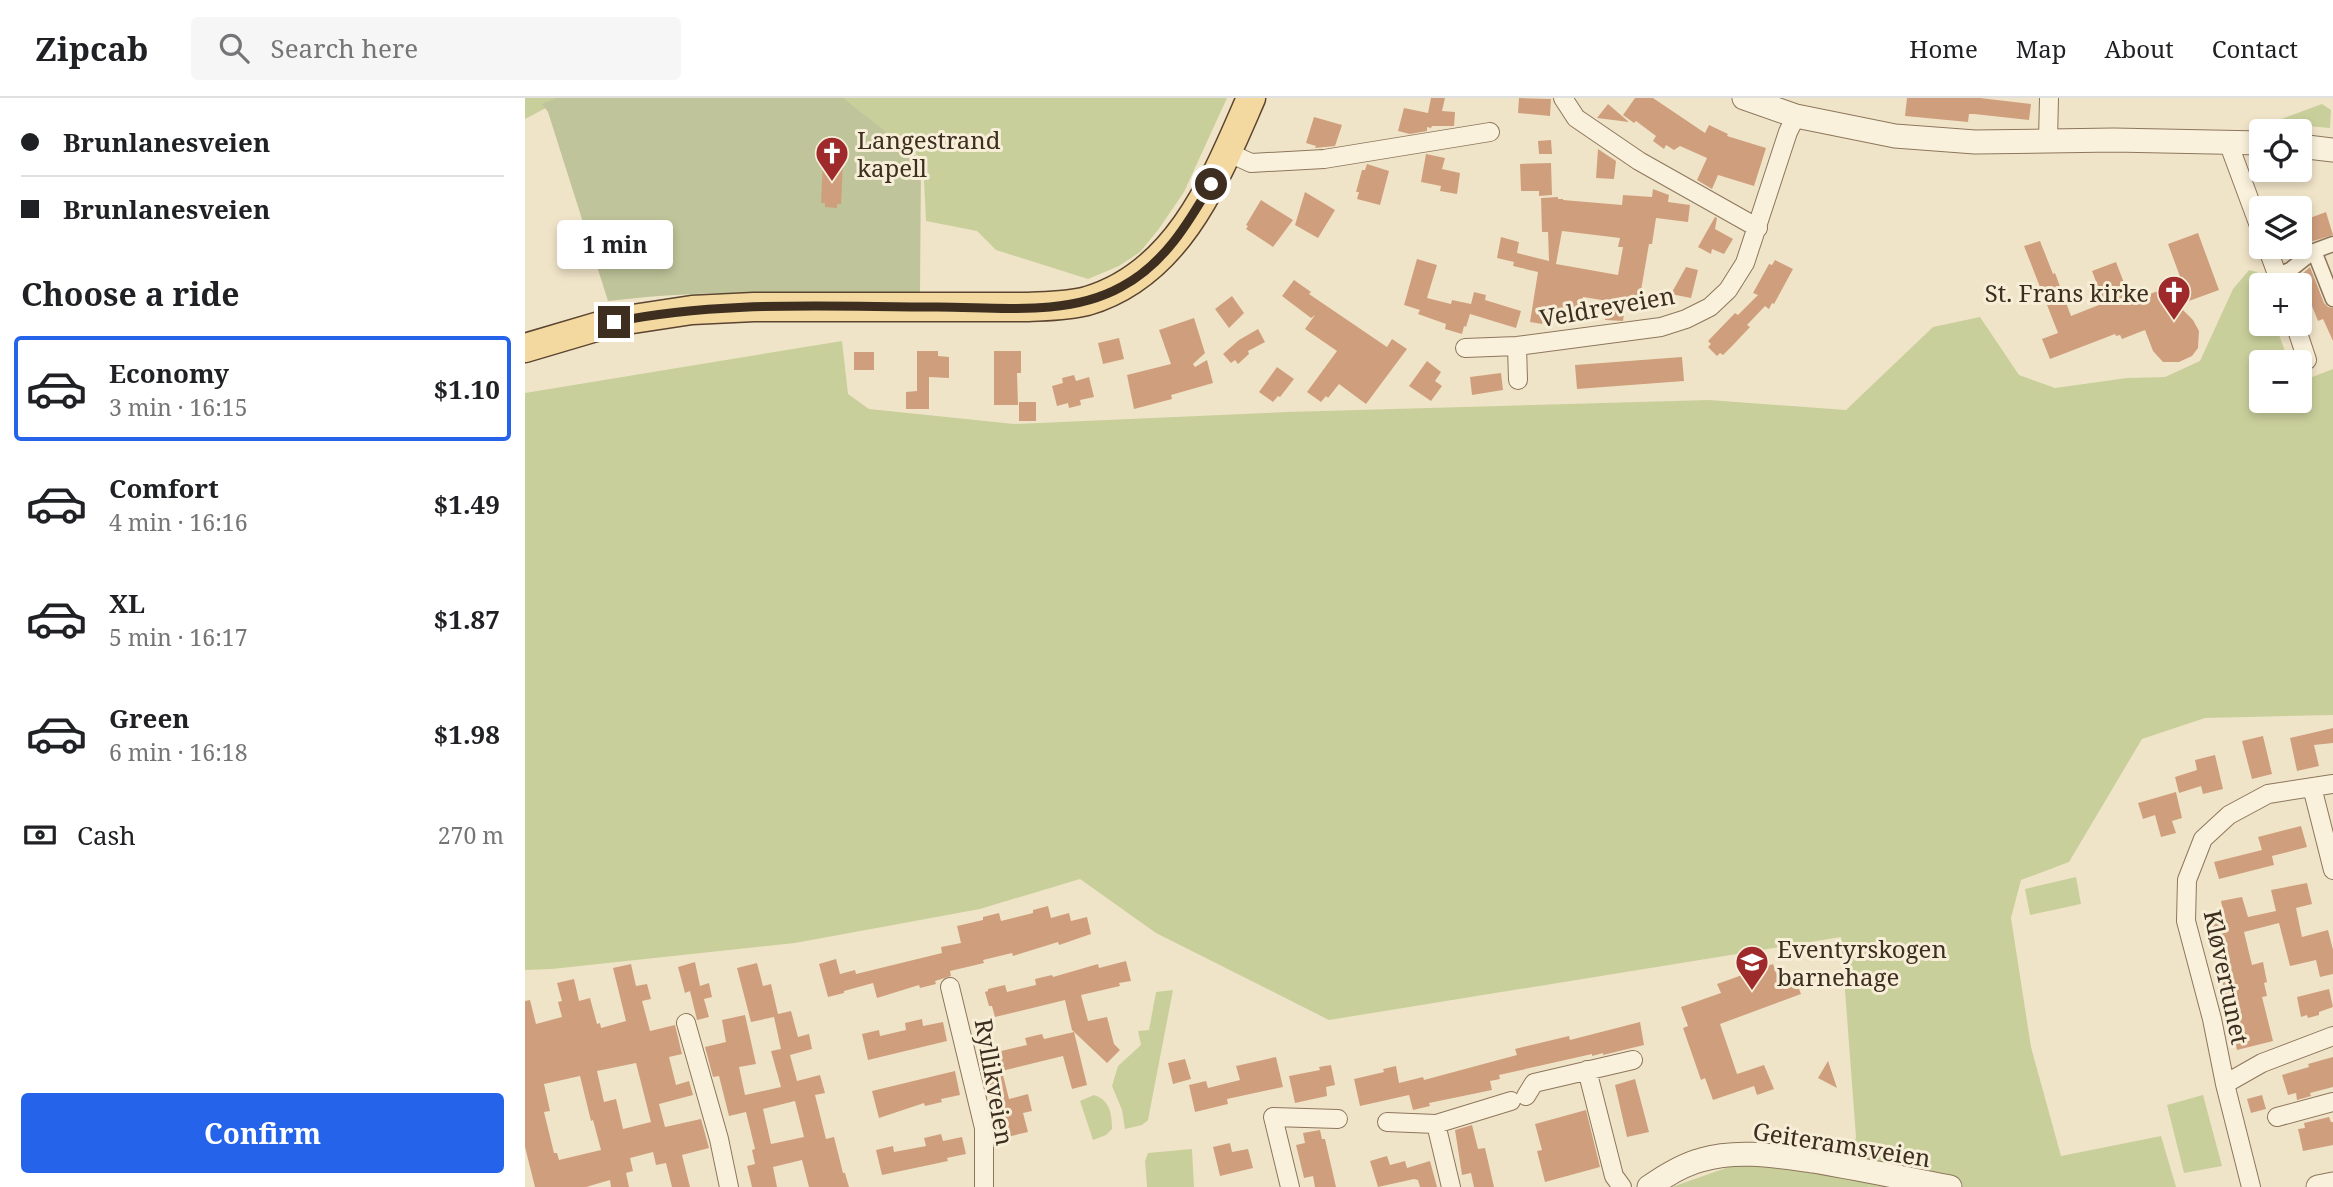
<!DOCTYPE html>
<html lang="en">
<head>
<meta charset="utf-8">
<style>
  body { margin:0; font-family:"Noto Serif",serif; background:#f6f6f6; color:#202124; height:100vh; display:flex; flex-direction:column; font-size:26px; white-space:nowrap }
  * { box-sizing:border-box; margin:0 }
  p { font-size:23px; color:#757577 }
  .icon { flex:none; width:38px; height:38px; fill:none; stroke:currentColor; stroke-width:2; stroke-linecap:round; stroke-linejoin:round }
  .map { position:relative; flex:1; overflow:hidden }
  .panel { display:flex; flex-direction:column; background:#fff; width:525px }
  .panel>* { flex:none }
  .guide { display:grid; align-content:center; height:154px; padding:0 21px; background:#fff }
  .buttons { position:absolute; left:1724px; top:21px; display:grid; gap:14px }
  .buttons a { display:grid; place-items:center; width:63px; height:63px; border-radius:7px; background:#fff; box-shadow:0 4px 10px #0003; font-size:35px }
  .end { position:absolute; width:32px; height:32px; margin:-16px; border:9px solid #3d2e20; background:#fff; box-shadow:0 0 0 4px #fff }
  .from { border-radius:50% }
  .bubble { position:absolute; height:49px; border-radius:7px; background:#fff; box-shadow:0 4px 10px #0003; font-size:23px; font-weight:700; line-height:49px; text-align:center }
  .guide b { display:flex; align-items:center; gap:24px; height:66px; font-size:26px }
  .guide b+b { border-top:2px solid #e0e0e0 }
  .guide i { width:18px; height:18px; background:#202124 }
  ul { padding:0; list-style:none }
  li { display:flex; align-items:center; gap:21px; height:105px; margin:0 14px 10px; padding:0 7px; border:4px solid transparent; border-radius:7px }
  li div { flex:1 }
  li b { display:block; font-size:26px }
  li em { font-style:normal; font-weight:700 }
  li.active { border-color:#2563eb }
  li>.icon { width:63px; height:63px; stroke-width:1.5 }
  h2 { padding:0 21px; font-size:32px; line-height:84px }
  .pay { display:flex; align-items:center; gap:18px; height:77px; padding:0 21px; font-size:26px }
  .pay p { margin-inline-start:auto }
  .action { display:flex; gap:14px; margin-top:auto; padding:14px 21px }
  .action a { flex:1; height:80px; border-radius:7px; background:#2563eb; color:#fff; font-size:28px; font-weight:700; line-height:80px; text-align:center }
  header { display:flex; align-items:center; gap:42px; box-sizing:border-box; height:98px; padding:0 35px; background:#fff; border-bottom:2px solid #e0e0e0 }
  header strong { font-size:33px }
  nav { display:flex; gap:38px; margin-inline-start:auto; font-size:24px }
  .search { width:490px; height:63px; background:#f6f6f6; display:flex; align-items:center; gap:18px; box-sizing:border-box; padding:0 24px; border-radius:7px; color:#757577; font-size:26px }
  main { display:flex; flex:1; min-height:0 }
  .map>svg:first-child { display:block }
  .green { fill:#c9cf9b }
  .cemetery { fill:#bfc49a }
  .building { fill:#cf9f7d; fill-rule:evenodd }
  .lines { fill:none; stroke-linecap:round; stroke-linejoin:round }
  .pedestrian-casing { stroke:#8d765c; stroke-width:17 }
  .minor-casing { stroke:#8d765c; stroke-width:20 }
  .tertiary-casing { stroke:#8d765c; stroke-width:25 }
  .primary-casing { stroke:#5b4430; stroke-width:31 }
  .pedestrian { stroke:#faf1dc; stroke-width:14 }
  .minor { stroke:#faf1dc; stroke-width:18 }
  .tertiary { stroke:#faf1dc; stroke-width:23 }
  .primary { stroke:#f3d9a0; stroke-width:28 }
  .route { stroke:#3d2e20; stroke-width:9 }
  .labels { text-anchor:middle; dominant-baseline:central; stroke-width:6; stroke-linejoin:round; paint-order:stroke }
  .poi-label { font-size:24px; fill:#3d2e20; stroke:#f7eed8; text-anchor:start }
  .street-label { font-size:24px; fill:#3d2e20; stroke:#f7eed8 }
</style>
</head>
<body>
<header>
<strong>Zipcab</strong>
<div class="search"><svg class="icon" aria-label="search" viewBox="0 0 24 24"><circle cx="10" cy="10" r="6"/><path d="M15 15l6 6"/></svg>Search here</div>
<nav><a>Home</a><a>Map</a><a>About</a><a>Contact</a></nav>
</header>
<main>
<section class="panel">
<div class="guide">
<b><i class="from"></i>Brunlanesveien</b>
<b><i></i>Brunlanesveien</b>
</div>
<h2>Choose a ride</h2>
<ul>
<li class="active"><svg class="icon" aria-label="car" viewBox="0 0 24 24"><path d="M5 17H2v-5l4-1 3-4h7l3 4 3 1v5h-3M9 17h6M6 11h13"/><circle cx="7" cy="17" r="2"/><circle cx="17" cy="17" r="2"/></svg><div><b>Economy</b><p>3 min · 16:15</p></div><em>$1.10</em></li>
<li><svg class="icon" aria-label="car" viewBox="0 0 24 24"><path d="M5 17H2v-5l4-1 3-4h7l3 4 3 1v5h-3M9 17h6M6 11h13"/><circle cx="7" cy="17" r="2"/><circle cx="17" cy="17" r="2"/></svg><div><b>Comfort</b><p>4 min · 16:16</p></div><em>$1.49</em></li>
<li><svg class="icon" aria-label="car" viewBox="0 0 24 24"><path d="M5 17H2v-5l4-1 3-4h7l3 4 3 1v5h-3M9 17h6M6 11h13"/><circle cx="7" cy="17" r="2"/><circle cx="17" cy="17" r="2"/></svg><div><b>XL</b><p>5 min · 16:17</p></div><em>$1.87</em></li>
<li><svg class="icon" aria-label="car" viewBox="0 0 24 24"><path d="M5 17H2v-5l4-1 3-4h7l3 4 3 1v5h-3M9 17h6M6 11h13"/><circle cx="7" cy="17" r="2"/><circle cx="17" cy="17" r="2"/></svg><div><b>Green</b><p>6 min · 16:18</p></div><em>$1.98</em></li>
</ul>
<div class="pay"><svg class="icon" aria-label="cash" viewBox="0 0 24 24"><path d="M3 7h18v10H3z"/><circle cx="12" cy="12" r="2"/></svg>Cash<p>270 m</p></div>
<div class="action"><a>Confirm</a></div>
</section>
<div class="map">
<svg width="1808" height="1089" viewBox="0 0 1808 1089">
  <rect width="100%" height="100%" fill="#f0e4c8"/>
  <path class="green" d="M0 0H40L0 21Z
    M304 0H702L659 94 633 132 615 154 594 168 563 181 471 152 452 133 401 123 398 61Z
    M1797 6 1806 12 1805 30 1750 25 1751 23Z
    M1724 172 1732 174 1736 187V226H1750L1764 264H1736V303H1774L1775 276 1782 281 1808 271V617L1680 620 1617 641 1544 764 1496 782 1486 820 1506 949 1536 1058 1636 1038 1651 1089H1147L1215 1065 1320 1074 1331 1039 1316 839 804 922 631 835 555 781 455 811 270 845 27 871 0 872V295L317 243 323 296 344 311 489 326 762 314 1184 302 1321 312 1408 229 1455 219 1494 277 1530 290 1602 280 1640 279 1675 263 1708 191Z
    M1551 779 1556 806 1505 817 1500 791Z
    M648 892 623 1022 617 1027 600 1031 597 1012 587 988 593 968 616 947 613 933 624 932 631 894Z
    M569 997C585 1002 587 1016 587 1031L581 1037 568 1042 555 1003Z
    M1678 997 1697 1068 1659 1075 1642 1007Z
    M667 1051 669 1089H622L620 1063 623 1055Z"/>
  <path class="cemetery" d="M31 0H318L396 62 395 195C292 195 186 190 83 203L23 14 17 6Z"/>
  <path class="building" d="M906 0H920L917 13 930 14 929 28H907L906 30 902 29V33L885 36 873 33 879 10 903 15Z
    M994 0 1026 1 1025 18 993 15Z
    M1110 0H1128L1180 35 1184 27 1203 36 1202 38 1241 50 1229 88 1193 77 1187 91 1172 82 1182 60 1155 48 1149 52 1141 47 1139 51 1128 43 1131 38 1111 23 1109 25 1098 17Z
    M1382 0H1455L1506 6 1504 22 1449 16H1444L1443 24 1380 18Z
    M1083 6 1104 24 1072 20Z
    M789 19 817 27 810 48 790 50 791 48 781 45Z
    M1026 42 1027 56H1014L1013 43Z
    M1073 51 1091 63 1089 81 1071 80Z
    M901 56 920 60 917 71 935 75 932 96 915 93 916 88 896 84Z
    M298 65H318L316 106H312V110L300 109V105H296Z
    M1026 65 1027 97 1014 98V93H996L995 66Z
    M842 66 864 73 855 107 832 101 834 94H831L837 72H840Z
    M1128 91 1144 97 1143 104 1165 107 1163 124 1131 120 1127 146H1124L1114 204 1101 201 1098 223 1080 222 1083 203 1058 199 1054 224 1019 219 1017 226 1005 224 1013 174 988 168 989 164 972 160 976 139 994 144 992 155 1024 163 1023 134H1017L1016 100 1033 99V101H1038V102L1097 107 1098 97 1127 99ZM1037 133 1095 140 1093 149H1098L1093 177 1031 166Z
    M780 94 810 112 793 140 770 127Z
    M736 102 768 122 748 149 721 131 723 128 721 127Z
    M1801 114 1808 137 1785 144 1773 153 1771 149H1774V124Z
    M1190 119 1192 120 1190 131 1208 141 1199 156 1187 151 1186 156 1173 149Z
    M1673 135 1694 192 1653 207 1668 222 1674 233 1673 250 1667 258 1654 264H1638L1628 253 1620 232 1597 241 1595 237 1591 238 1590 236 1525 261 1517 241 1533 235 1499 148 1515 143 1528 176 1530 175 1546 218 1579 205 1567 173 1591 164 1606 203 1657 184 1643 146Z
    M892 161 912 167 902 200 926 206 927 202 946 206 949 194 961 197 960 202 996 213 991 230 945 216 941 229 939 228 937 236 920 231 921 226 893 216 895 212 879 207Z
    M1250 162 1268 171 1249 206 1247 205 1244 211 1240 208 1222 227 1225 229 1209 246 1198 257 1195 255 1192 258 1183 249 1186 246 1183 243 1210 215 1213 217 1233 197 1228 195 1244 166 1247 167Z
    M1161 169 1173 172 1166 200 1146 196Z
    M1785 169 1799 205 1803 209 1808 210V243L1798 221 1793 223 1775 178Z
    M769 182 786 194 784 196 862 249 867 241 882 251 841 306 814 286 803 300 801 298 796 304 782 294 812 253 780 231 790 217 786 220 757 198Z
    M707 198 719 215 704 230 690 211Z
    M669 220 680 255 668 266 670 269 682 262 688 285 646 297 647 301 609 311 602 277 646 266 634 232Z
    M733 231 740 244 723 253 724 256 713 266 710 262 706 265 698 256 714 242Z
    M594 240 599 261 578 266 573 245Z
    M392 253H413V258L424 259V280L404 279V311H381V294L392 293Z
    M469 253H496V275H492L493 307H469Z
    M329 254H349V272H329Z
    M1157 259 1159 283 1052 291 1050 267Z
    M902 263 916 274 910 283 917 288 906 303 884 288Z
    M752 269 769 281 755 299 753 298 748 304 734 294Z
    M976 275 978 292 947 297 945 279Z
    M549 277 551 283 564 279 569 299 555 302 556 307 544 310 543 305 532 308 527 288 538 285 537 280Z
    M494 304H511V323H494Z
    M1808 630V645L1789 647 1794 668 1772 673 1765 640Z
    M1738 638 1747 676 1727 681 1717 643Z
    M1690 657 1698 691 1678 696 1676 688 1654 695 1650 679 1672 672 1670 662Z
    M1651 694 1657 720 1647 723 1651 735 1636 739 1630 717 1618 721 1613 705Z
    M1776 728 1782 749 1747 758 1749 767 1694 781 1689 764 1737 752 1733 739Z
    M1782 785 1787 806 1771 810 1777 839 1803 832 1808 852V876L1795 879 1791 862 1765 868 1754 825 1719 834 1727 867 1738 864 1742 884 1739 885 1742 898 1737 899 1748 943 1712 952 1695 874 1705 872 1698 838 1687 841 1682 821 1699 817 1696 803 1717 799 1723 819 1751 813 1746 792Z
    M523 808 526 820 544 815 546 823 562 819 566 836 534 847 533 844 488 858 487 855 458 862 459 865 425 873 426 878 410 883 411 886 395 890 394 887 352 900 348 885 319 893V895L303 899 294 866 311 861 315 876 330 872 331 876 417 855 416 849 436 845 432 828 458 822V819L474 815 476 823 508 815V812Z
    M601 863 606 883 594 885 595 888 556 897 563 923 582 919 589 946 595 952 582 965 547 932 540 902 470 919 467 908H464L460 894 463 893V891L480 887 482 894 511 887 510 881 527 877 528 879 573 866 574 870Z
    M170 864 175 888 184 885 187 899 179 901 184 919 172 922 165 893 160 895 153 869Z
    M232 865 238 888 246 886 253 916 266 913 273 939 284 936 287 951 265 957 272 983 295 977 300 995 290 997 301 1041 309 1039 318 1075H320L324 1089H284L277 1062 248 1069 252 1089H227L222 1068 230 1066 227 1052 230 1051 221 1014 204 1018 194 978 188 979 180 949 201 944 197 922 220 917 231 966 214 969 220 997 256 989 246 953 256 951 249 919 226 924 212 870ZM270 1003 279 1039 246 1046 238 1011Z
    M106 866 111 888 122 886 126 901 117 903 125 933 150 927 157 956 144 959 151 987 164 983 168 997 134 1006 140 1029 176 1021 184 1050 157 1057 165 1089H147L141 1065 131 1067 128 1054 105 1060 108 1073 101 1075 104 1089H86L85 1082 61 1089H10L0 1049V903L5 902 11 926 37 919 33 904 37 903 32 885 49 881 54 903 65 900 72 926 75 925 76 930 101 923 88 870ZM111 965 126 1024 98 1031 91 1001 79 1004 72 973ZM55 978 66 1023 68 1022 76 1052 34 1062 32 1055H29L19 1014 25 1013 19 986Z
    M1248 866 1253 879 1261 876 1263 883 1270 880 1276 896 1195 926 1212 976 1239 967 1249 991 1232 997 1229 988 1188 1002 1180 980 1176 982 1158 930 1163 928 1156 909 1196 895 1192 886Z
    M1804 891 1808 909 1794 914V917L1783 920 1782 917 1776 919 1772 899Z
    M397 921 398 928 418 924 422 943 343 962 337 936 354 932 355 938 381 932 380 925Z
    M1115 924 1119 947 1078 957V955L1067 958V956L974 977 975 981 965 983 967 992 904 1005 905 1008 888 1012 884 997 835 1008 829 981 859 974 858 971 871 968 874 985 898 979 899 982 992 957 990 951 1044 938 1045 942Z
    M549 934 562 987 547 991 538 958 477 973 484 1001 503 996 507 1013 498 1015 503 1034 482 1039 478 1022 472 1024 454 951 471 947 472 954 502 947 500 940 517 936 519 941Z
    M751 959 758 989 702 1001 703 1006 670 1014 664 987 681 983 683 990 715 982 711 968Z
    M1808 959V989L1785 995 1786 998 1772 1002 1771 995 1763 997 1757 977 1784 969 1783 966Z
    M660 961 666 981 648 986 643 965Z
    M1303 963 1312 990 1293 980Z
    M806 967 810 987 801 989 802 998 770 1005 764 978 795 972 794 969Z
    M430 973 435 997 416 1001 417 1004 400 1008 399 1005 354 1020 347 993Z
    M1110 981 1124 1034 1102 1039 1090 987Z
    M1737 997 1741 1011 1726 1015 1722 1001Z
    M1061 1012 1075 1069 1020 1084 1012 1053 1017 1052 1010 1026Z
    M1804 1019 1806 1024H1808V1047L1778 1053 1773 1031 1780 1030 1779 1025Z
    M947 1027 953 1051 960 1050 969 1089H949L946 1075 937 1077 930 1032Z
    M795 1032 797 1041H800L811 1089H790L788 1078 779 1080 771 1047 780 1045 778 1035Z
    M416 1036 418 1043 437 1039 441 1056 422 1060 423 1063 357 1077 351 1052 368 1048 369 1054 401 1048 399 1040Z
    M705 1045 707 1054 723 1051 728 1070 695 1078 688 1049Z
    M862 1058 865 1067 880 1063 882 1070 905 1063 912 1089H895L893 1082 889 1081 853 1089 845 1063Z"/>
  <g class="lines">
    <defs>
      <path id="pedestrian" d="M1789 153 1808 201
        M1752 177 1765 172 1789 153 1808 146"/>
      <path id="minor" d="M1038 0 1051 20 1114 63 1233 130
        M1523 42 1524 0
        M1703 44 1736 133
        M702 54 726 65 799 61 965 34
        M1742 149 1756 187
        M1770 226 1782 262
        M992 248 993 282
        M940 250 992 248 1136 229 1161 221 1185 209 1203 192 1220 165 1263 34 1271 18
        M1787 689 1808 772
        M425 889 459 1030V1089
        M161 925 194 1041 204 1089
        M1062 972 1089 1078 1097 1089
        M1700 986 1737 965 1808 938
        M1001 998 1009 985 1108 962
        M1752 1019 1808 1004
        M862 1024 911 1026 986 1003
        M911 1026 926 1089
        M765 1089 748 1019 813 1021
        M1726 1089 1700 986 1687 921 1661 823 1662 782 1678 741 1704 717 1743 696 1808 686"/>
      <path id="tertiary" d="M1219 0 1271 18 1370 38 1450 44 1589 42 1736 45
        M1774 48 1808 52
        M1124 1089C1141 1077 1157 1067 1176 1062 1213 1051 1251 1058 1288 1063 1334 1071 1379 1080 1425 1089
        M1793 1089 1808 1086"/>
      <path id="primary" d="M0 250 88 224 167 212 229 209H503C523 208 543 208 562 203 654 176 691 80 726 0"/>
    </defs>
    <use href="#pedestrian" class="pedestrian-casing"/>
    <use href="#minor" class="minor-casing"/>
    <use href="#tertiary" class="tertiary-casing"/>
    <use href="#primary" class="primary-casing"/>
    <use href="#pedestrian" class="pedestrian"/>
    <use href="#minor" class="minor"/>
    <use href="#tertiary" class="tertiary"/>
    <use href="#primary" class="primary"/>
  </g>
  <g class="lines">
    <path class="route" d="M89 224C195 202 305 209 413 209 472 209 542 219 596 189 638 167 663 126 686 86"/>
  </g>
  <defs>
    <symbol id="church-pin" viewBox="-11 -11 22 30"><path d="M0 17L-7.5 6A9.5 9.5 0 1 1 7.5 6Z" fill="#9e2a2b" stroke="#f7eed8"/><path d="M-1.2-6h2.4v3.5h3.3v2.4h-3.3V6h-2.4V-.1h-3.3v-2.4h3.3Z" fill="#fff"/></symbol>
    <symbol id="school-pin" viewBox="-11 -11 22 30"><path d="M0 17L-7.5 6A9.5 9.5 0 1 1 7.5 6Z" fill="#9e2a2b" stroke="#f7eed8"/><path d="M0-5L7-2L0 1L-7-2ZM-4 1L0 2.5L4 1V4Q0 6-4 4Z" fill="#fff"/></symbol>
  </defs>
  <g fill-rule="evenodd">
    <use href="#church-pin" x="288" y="36" width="38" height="52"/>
    <use href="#church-pin" x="1630" y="175" width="38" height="52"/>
    <use href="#school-pin" x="1208" y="845" width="38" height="52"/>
  </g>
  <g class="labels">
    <g class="poi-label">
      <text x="332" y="41">Langestrand<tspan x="332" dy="28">kapell</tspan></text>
      <text x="1624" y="194" text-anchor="end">St. Frans kirke</text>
      <text x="1252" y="850">Eventyrskogen<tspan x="1252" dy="28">barnehage</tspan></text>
    </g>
    <g class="street-label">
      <text transform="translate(1082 208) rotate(-10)">Veldreveien</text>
      <text transform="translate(1702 879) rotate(78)">Kløvertunet</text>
      <text transform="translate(470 984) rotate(80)">Ryllikveien</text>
      <text transform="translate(1317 1046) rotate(9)">Geiteramsveien</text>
    </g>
  </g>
</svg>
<div class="buttons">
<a><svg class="icon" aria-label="locate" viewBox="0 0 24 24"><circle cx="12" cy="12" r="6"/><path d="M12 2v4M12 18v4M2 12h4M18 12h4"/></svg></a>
<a><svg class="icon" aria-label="layers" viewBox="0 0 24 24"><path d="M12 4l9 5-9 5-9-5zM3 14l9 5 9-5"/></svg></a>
<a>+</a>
<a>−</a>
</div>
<i class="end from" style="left:686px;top:86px"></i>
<i class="end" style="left:89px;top:224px"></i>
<div class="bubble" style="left:32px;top:122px;width:116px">1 min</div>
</div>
</main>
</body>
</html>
